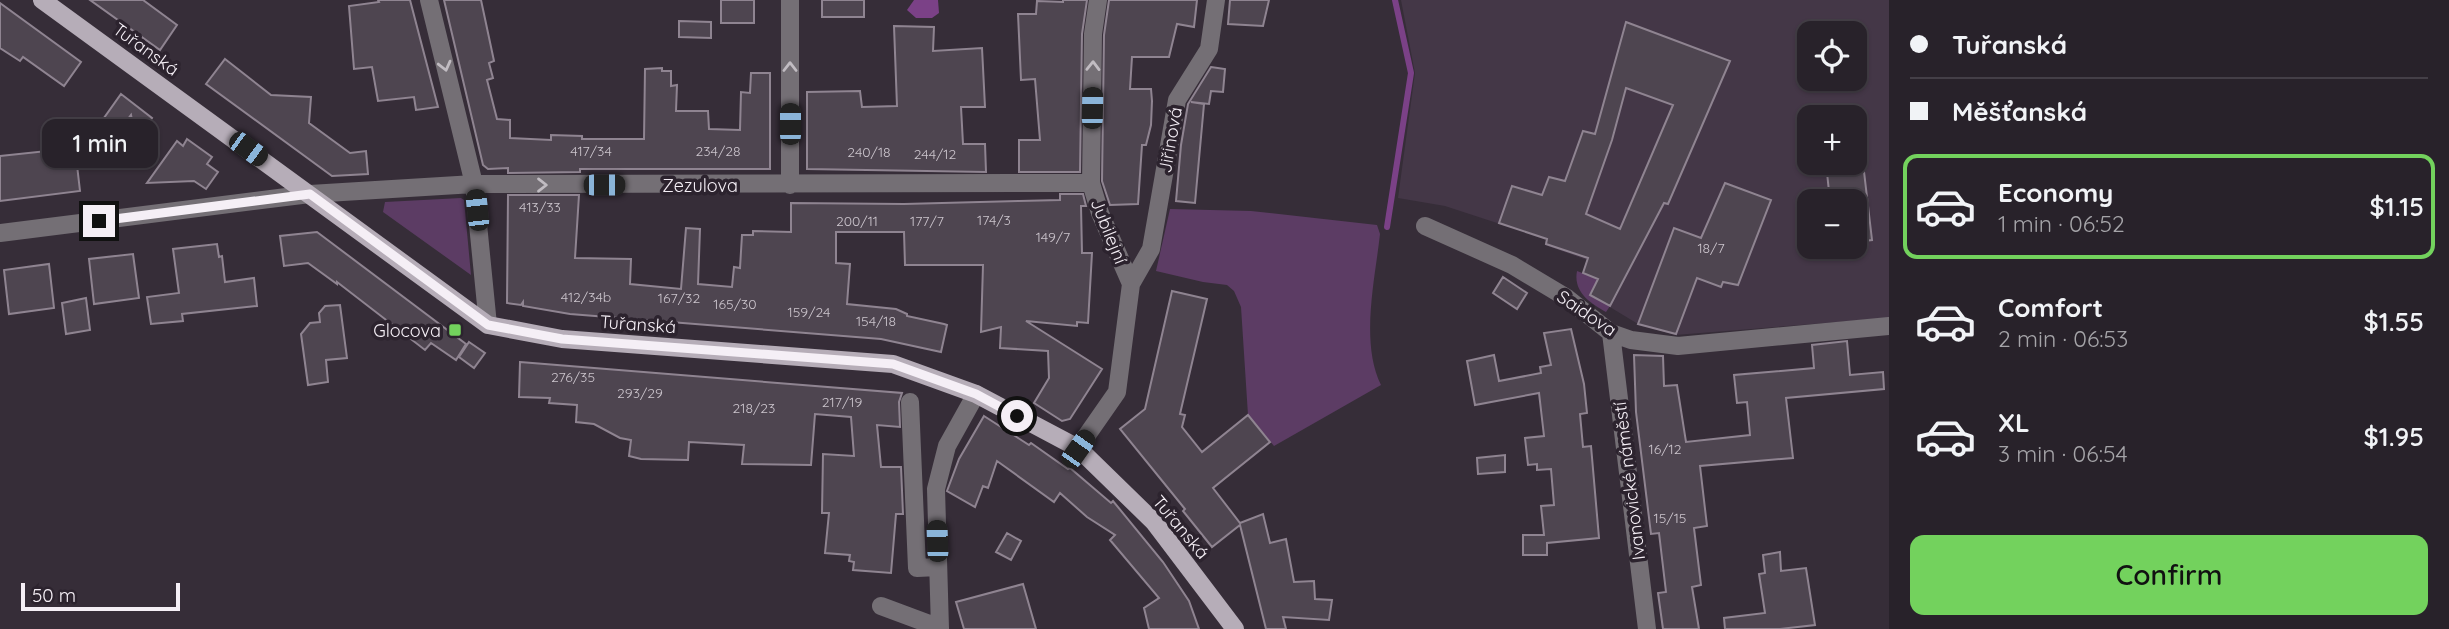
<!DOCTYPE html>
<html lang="en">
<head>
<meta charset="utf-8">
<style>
  body { margin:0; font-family:Quicksand,sans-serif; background:#302a32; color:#f1f3f6; height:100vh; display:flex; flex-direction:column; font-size:26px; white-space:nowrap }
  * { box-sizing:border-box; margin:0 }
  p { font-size:23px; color:#a5a4a8 }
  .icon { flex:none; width:38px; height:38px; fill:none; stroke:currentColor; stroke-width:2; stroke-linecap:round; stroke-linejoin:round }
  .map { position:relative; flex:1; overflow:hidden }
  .panel { display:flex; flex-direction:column; background:#28222a; width:560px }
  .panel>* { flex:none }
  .top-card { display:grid; align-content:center; height:154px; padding:0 21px; background:#28222a }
  .buttons { position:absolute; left:1797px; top:21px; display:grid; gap:14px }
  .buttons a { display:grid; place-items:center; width:70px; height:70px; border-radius:14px; background:#28222a; box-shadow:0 2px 5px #0004,0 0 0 2px #443f47; font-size:35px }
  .scale { position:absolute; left:21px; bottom:18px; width:159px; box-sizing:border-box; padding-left:7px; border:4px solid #f5eff6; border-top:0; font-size:19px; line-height:24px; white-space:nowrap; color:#f5eff6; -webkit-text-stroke:5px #2c232e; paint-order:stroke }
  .end { position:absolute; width:32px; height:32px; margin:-16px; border:9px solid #f5eff6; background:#111; box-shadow:0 0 0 4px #111 }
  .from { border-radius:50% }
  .bubble { position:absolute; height:49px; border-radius:14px; background:#28222a; box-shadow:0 2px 5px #0004,0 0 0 2px #443f47; font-size:23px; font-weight:600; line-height:49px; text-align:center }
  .car { position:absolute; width:21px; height:42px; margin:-21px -10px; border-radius:9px; box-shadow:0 0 5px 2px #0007; background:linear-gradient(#222 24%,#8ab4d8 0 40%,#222 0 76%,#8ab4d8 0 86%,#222 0) }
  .top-card b { display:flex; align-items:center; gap:24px; height:66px; font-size:26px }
  .top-card b+b { border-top:2px solid #443f47 }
  .top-card i { width:18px; height:18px; background:#f1f3f6 }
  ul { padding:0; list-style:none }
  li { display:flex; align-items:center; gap:21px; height:105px; margin:0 14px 10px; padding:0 7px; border:4px solid transparent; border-radius:14px }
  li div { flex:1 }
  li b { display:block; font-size:26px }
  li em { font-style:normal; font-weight:600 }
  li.on { border-color:#73d25d }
  li>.icon { width:63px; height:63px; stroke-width:1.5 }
  .primary-button { display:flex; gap:14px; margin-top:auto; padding:14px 21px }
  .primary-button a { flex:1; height:80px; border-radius:14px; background:#73d25d; color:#111; font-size:28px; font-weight:600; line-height:80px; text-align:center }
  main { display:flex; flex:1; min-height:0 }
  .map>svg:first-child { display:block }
  .built { fill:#443747; fill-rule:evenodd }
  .green { fill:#5c3c64 }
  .water { fill:#7b4187 }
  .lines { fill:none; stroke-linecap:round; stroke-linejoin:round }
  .stream { stroke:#7b4187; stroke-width:6 }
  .building { fill:#4e4550; stroke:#8f8491; stroke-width:2; fill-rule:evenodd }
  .minor { stroke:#746f75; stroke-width:18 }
  .major { stroke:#b6adb8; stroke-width:18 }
  .oneway { stroke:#c1bcc2 }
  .route { stroke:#f5eff6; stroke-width:9 }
  .poi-dot { fill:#73d25d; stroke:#2c232e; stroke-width:2.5 }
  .labels { text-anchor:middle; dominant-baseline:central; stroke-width:7; stroke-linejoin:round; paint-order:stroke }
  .number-label { font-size:14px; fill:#cbc4cc }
  .street-label { font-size:18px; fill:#f5eff6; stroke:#2c232e }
  .poi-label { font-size:18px; fill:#f5eff6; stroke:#2c232e; text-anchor:end }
</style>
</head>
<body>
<main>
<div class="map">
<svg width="1889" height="629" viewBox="0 0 1889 629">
  <rect width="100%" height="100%" fill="#362d38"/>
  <path class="built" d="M1401 0H1889V318L1675 335 1638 324 1590 295 1587 260 1545 245 1546 239 1445 206 1398 198 1415 73ZM1810 33H1855V79H1810ZM1810 117H1855V163H1810ZM1810 201H1855V247H1810Z"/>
  <path class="green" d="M461 198 464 200 471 275 383 212 385 202Z
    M1170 209 1251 211 1377 225 1380 234C1375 280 1360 342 1381 385L1274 446 1248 415 1241 307 1234 291 1227 285 1203 282 1156 271Z
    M1577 271 1598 279 1590 295 1610 306 1606 312C1590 303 1573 292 1577 271Z"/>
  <path class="water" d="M914 0H938L939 13 932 18H916L907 10Z"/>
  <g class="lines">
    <path class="stream" d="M1387 227 1411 73 1395 0"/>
  </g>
  <path class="building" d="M90 0H143L177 25 160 50Z
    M378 0H410L438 107 416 110 414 97 378 101 372 67 354 69 349 6 379 2Z
    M444 0H481L494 61 489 63 493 78 487 80 497 119 510 120V138L551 140V135L582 136V139H644L645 69 662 68V71H671V86L677 85 676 111H708L709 129 740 130 741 92 750 93 751 73H770V169H580V172L508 173V168L488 169 483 165Z
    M721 0H754V23H721Z
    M822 0H864V17H822Z
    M1063 0H1087L1082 34 1080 172H1019V140H1040L1035 79 1021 80 1018 14H1036L1037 1 1063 2Z
    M1109 0H1197L1194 27 1177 24 1169 57H1132L1130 89H1151L1152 101 1151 125 1146 145H1142L1138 204 1110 205 1102 181 1104 35Z
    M1230 0H1269L1263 26 1228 24Z
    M0 3 81 62 64 86 23 57 20 61 0 48Z
    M679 21 711 22V38L679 37Z
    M1626 22 1730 61 1668 204 1664 203 1610 306 1590 295 1598 279 1583 273 1588 258 1546 244 1547 239 1499 223 1512 186 1542 195 1549 177 1565 181 1583 131 1595 134ZM1626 88 1673 105 1620 229 1586 214 1612 140Z
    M894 26 934 27 933 51 982 48 985 107H961L963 144H985L986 172 807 169V92L860 91 862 107 897 106Z
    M225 59 271 95 311 97 309 123 350 153 366 151 368 174 332 176 206 84Z
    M1211 67 1225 69 1223 92 1211 91 1209 104 1191 102 1204 104 1195 203 1176 201 1181 145 1188 104Z
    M121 94 152 118 136 141 131 115 110 143 94 132Z
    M187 139 212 157 207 164 218 172 206 189 194 181 147 183 177 141 183 146Z
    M75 148 80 191 0 201V156Z
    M1826 163H1863L1872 240 1855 242V201H1830Z
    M1725 183 1771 200 1738 285 1723 282 1721 287 1697 278 1676 334 1638 324 1674 228 1701 238Z
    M1060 194H1083L1086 206H1081L1082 253H1092L1088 323 1077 322V326L1026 321 1102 369 1070 419 1062 421 1034 403 1049 378 1048 351 1000 348 1001 327 981 332 983 265H905L904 232H836V263L850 264 847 304 896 309 907 314V316L944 324 947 325 941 352 881 339 570 314 523 306V302L521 305 507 303 508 195H579L575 258 631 259 630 284 681 289 686 228 700 229 698 284 732 287 734 267 740 268 742 235H753V231L791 232V203L904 204 1019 201 1060 200Z
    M317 232 466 344 456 360 431 343 425 350 337 282V284L308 263 284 266 280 236Z
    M217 244 219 257 222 256 225 282 254 278 257 306 182 314 183 321 151 324 147 297 179 293 173 249Z
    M133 254 139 298 94 304 89 259Z
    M49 264 54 308 9 314 4 270Z
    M1503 277 1527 293 1517 309 1493 293Z
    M1172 291 1207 299 1180 414 1185 415 1182 427 1202 452 1248 415 1270 442 1213 488 1240 523 1263 514 1270 543 1286 539 1294 582 1314 581 1315 599 1332 600 1329 620 1283 617 1286 629H1266L1240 525 1212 547 1183 511 1185 509 1120 429 1145 409Z
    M86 298 90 330 66 334 62 303Z
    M340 305 347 358 326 360 328 382 308 385 301 334 310 323 320 322 319 313 325 306Z
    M1571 329 1584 384 1587 413 1580 414 1583 447 1591 446 1599 538 1547 543V555H1523V535H1544L1541 506 1554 505 1551 469 1537 470V464L1528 465 1525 438 1544 436 1539 393 1475 405 1467 361 1494 355 1499 381 1541 373 1540 367 1551 365 1544 333Z
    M1847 341 1850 375 1883 372 1884 389 1786 398 1793 458 1700 466 1707 526 1694 528 1701 585 1692 587 1699 629H1663L1658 593 1666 592 1659 533 1651 534 1636 412 1634 355 1663 356 1664 386 1677 385 1686 442 1750 435 1747 402 1737 403 1734 375 1814 368 1812 345Z
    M469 342 485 353 474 368 459 357Z
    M520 362 902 393 899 402 900 427 877 425 881 467H901L903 514H896L891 573 853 570 854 562 849 561 850 555 825 553 829 513H822L823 454 854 456 851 417 815 414 811 465 742 464 744 445 689 442 688 460 641 459 629 456 631 440 620 438 594 424 576 422 577 405 549 403 550 398 519 397Z
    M984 416 1029 445 1031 443 1068 469 1070 468 1111 503 1113 501 1163 562 1189 601 1199 629H1149L1144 608 1159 598 1110 540 1115 535 1087 517 1060 493 1054 502 997 461 988 488 983 486 975 507 947 491 959 459Z
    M1505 455V472L1478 474 1477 458Z
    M1007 533 1021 541 1011 560 996 552Z
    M1780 552 1781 571 1806 568 1815 625 1780 629H1725L1724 618 1765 613 1759 574 1765 573 1763 555Z
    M1023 584 1036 629H964L956 602Z"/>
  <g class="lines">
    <path class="minor" d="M429 0 474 184 488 325
      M790 185V0
      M1425 226 1512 265 1567 298 1611 333 1631 340 1678 346 1889 326
      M0 233 310 194 474 184 1091 183
      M1131 284 1151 249 1177 100 1209 49 1216 0
      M1611 333 1647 629
      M910 402 917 568 938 567
      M1078 448 1117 392 1131 284 1100 213 1091 183 1093 34 1098 0
      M881 606 940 628
      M940 629 936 489 947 446 976 394"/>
    <path class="major" d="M42 0 488 325 562 339 893 364 976 394 1078 448 1154 522 1235 629"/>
  </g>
  <defs><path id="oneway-chevron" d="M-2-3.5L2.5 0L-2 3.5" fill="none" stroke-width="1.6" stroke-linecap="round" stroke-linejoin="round" transform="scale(1.75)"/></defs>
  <g class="oneway">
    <use href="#oneway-chevron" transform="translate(445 66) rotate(76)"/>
    <use href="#oneway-chevron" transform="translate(1093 66) rotate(-89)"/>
    <use href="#oneway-chevron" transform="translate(790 67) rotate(-90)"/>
    <use href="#oneway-chevron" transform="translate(542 185)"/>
  </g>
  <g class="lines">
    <path class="route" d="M99 221 310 194 488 325 562 339 893 364 976 394 1017 416"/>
  </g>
  <rect class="poi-dot" x="448" y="323" width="14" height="14" rx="3.5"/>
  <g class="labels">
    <g class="number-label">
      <text x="591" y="151">417/34</text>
      <text x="718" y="151">234/28</text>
      <text x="869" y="152">240/18</text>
      <text x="935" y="154">244/12</text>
      <text x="540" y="207">413/33</text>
      <text x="994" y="220">174/3</text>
      <text x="857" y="221">200/11</text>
      <text x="927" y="221">177/7</text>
      <text x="1053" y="237">149/7</text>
      <text x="1711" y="248">18/7</text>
      <text x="586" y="297">412/34b</text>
      <text x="679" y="298">167/32</text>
      <text x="735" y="304">165/30</text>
      <text x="809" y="312">159/24</text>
      <text x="876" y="321">154/18</text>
      <text x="573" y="377">276/35</text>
      <text x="640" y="393">293/29</text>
      <text x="842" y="402">217/19</text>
      <text x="754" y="408">218/23</text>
      <text x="1665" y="449">16/12</text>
      <text x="1670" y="518">15/15</text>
    </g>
    <g class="street-label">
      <text transform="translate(146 49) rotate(36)">Tuřanská</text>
      <text transform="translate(1170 140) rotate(-80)">Jiřinová</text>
      <text x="700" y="185">Zezulova</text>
      <text transform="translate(1109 231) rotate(68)">Jubilejní</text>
      <text transform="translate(1587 313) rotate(34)">Saidova</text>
      <text transform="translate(638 324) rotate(4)">Tuřanská</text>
      <text transform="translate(1629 481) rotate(-97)">Ivanovické náměstí</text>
      <text transform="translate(1181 527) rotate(50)">Tuřanská</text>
    </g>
    <g class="poi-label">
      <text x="441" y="330">Glocova</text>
    </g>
  </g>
</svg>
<div class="buttons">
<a><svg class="icon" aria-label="locate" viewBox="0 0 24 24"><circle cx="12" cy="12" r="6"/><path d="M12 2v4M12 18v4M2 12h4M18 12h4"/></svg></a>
<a>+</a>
<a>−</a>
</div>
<div class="scale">50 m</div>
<i class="end from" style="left:1017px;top:416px"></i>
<i class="end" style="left:99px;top:221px"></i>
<div class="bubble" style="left:42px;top:119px;width:116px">1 min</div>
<i class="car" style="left:1092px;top:108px;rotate:1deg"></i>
<i class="car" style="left:790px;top:124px;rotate:0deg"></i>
<i class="car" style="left:248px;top:149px;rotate:126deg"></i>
<i class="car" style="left:604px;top:185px;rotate:90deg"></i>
<i class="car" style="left:477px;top:210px;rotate:354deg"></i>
<i class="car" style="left:1078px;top:449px;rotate:35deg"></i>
<i class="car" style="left:937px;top:541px;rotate:358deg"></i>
</div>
<section class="panel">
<div class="top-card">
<b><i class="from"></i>Tuřanská</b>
<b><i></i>Měšťanská</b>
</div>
<ul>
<li class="on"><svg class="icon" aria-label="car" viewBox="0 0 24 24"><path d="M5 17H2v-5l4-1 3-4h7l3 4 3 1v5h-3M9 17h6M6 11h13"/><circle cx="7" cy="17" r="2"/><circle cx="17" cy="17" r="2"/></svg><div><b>Economy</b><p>1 min · 06:52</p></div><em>$1.15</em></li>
<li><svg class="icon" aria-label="car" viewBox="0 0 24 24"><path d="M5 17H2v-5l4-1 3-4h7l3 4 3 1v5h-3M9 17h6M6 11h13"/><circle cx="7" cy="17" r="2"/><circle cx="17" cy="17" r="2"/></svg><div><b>Comfort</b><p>2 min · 06:53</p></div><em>$1.55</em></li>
<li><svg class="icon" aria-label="car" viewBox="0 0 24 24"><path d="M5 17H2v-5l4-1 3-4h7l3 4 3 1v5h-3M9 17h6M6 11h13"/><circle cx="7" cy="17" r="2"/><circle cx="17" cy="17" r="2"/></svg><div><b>XL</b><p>3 min · 06:54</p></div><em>$1.95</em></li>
</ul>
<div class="primary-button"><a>Confirm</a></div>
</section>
</main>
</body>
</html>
